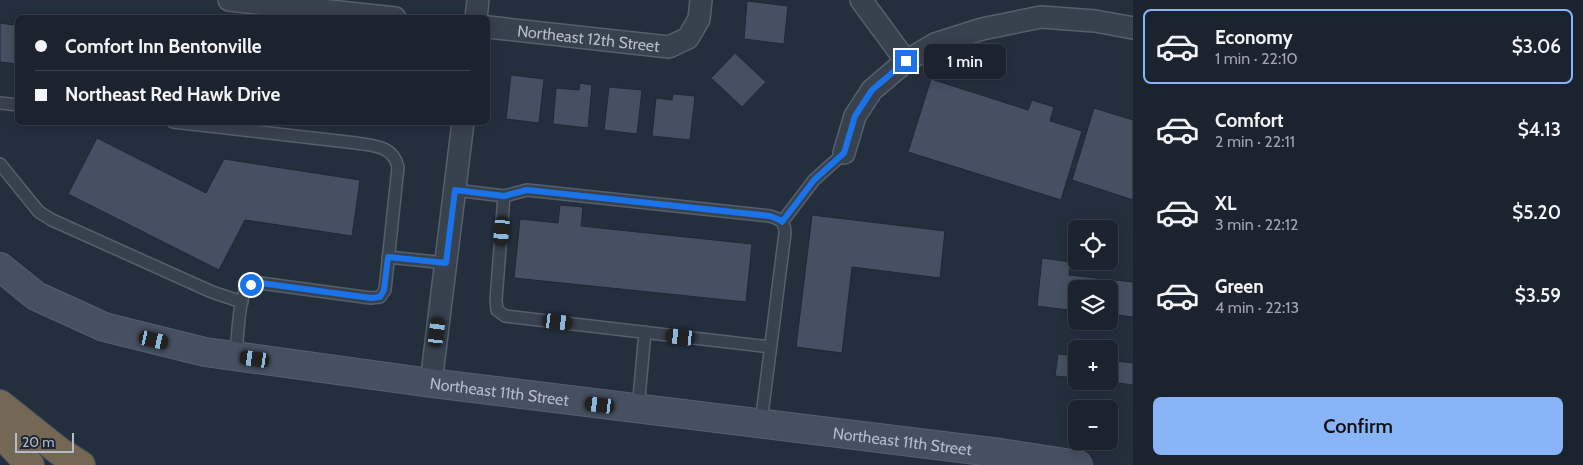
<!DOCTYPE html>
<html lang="en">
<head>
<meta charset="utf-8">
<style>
  body { margin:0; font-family:Cabin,sans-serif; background:#242b36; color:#f1f3f6; height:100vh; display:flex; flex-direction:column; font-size:19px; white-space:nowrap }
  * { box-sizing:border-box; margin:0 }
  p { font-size:16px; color:#a0a4aa }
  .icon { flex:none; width:28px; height:28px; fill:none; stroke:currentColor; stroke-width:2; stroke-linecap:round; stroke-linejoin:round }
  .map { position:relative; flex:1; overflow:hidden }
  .details { display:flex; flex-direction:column; background:#1b232e; width:450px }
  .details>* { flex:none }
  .guide { position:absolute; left:15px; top:15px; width:475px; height:110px; border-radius:8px; box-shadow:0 2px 12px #0003,0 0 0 1px #39404a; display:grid; align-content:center; height:110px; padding:0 20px; background:#1b232e }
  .fabs { position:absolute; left:1068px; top:220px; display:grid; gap:10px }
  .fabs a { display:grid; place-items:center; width:50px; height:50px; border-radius:8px; background:#1b232e; box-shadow:0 2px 12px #0003,0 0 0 1px #39404a; font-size:25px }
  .scale { position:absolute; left:15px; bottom:12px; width:59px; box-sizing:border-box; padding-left:5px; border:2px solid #b4bcc9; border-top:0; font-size:14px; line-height:18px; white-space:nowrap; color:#b4bcc9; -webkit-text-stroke:4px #1d2633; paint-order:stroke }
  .end { position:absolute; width:22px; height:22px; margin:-11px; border:6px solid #1a73e8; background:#fff; box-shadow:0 0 0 2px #fff }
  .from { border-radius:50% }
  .bubble { position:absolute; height:35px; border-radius:8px; background:#1b232e; box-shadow:0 2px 12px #0003,0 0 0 1px #39404a; font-size:16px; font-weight:600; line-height:35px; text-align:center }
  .car { position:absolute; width:15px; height:30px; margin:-15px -8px; border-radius:6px; box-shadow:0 0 4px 1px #0007; background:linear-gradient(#222 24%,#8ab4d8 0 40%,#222 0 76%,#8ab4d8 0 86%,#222 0) }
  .guide b { display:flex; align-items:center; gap:18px; height:48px; font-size:19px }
  .guide b+b { border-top:1px solid #39404a }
  .guide i { width:12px; height:12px; background:#f1f3f6 }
  ul { padding:9px 0 0; list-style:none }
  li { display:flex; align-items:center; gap:15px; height:75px; margin:0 10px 8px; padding:0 10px; border:2px solid transparent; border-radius:8px }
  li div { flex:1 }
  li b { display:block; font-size:19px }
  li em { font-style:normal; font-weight:600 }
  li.current { border-color:#8ab4f8 }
  li>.icon { width:45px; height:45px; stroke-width:1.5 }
  .action { display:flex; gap:10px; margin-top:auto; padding:10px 20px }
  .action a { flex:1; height:58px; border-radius:8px; background:#8ab4f8; color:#111; font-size:20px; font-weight:600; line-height:58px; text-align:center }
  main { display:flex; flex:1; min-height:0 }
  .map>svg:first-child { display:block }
  .building { fill:#455162; stroke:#1f2835 }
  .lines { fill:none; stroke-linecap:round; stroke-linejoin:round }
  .lane-casing { stroke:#565f6c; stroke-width:14 }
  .street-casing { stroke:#565f6c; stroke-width:24 }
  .secondary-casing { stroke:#565f6c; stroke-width:30 }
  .highway-casing { stroke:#434c59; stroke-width:30 }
  .lane { stroke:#38414e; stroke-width:11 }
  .street { stroke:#38414e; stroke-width:21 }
  .secondary { stroke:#465061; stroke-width:28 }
  .highway { stroke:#746855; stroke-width:28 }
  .route { stroke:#1a73e8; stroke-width:6 }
  .labels { text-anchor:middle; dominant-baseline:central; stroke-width:4; stroke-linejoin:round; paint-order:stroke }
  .street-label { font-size:16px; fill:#b4bcc9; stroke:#1d2633 }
</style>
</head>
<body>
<main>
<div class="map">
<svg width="1133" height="465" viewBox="0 0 1133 465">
  <rect width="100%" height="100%" fill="#242f3e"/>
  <path class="building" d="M747 1 788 6 784 44 744 39Z
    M14 19H18V64L0 62V23L13 25Z
    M735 53 766 82 742 107 711 78Z
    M511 75 544 79 539 123 506 119Z
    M931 79 1028 110 1032 100 1054 107 1050 121 1082 131 1061 200 908 152Z
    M580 83 592 85 588 128 553 124 556 88 579 90Z
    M609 87 642 90 637 134 604 130Z
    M673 94 695 96 690 140 652 136 656 98 672 100Z
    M1094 108 1133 120V200L1072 180Z
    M97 138 206 193 224 159 360 180 352 236 245 220 219 270 68 194Z
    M560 205 583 207 581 226 752 244 746 302 514 278 520 219 558 223Z
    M812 215 945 231 940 278 852 267 842 353 796 347Z
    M1042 258 1070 262 1069 275 1133 282V317L1109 314V289H1076V311L1037 306Z
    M1058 354 1076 356V378L1055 376Z
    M1109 360 1133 363V385L1103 381H1109Z"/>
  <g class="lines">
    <defs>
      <path id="lane" d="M0 103 18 105
        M173 122 356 143C375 146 393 146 398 167L385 290 380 297 371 298 260 283C254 285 250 285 246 290 239 298 237 343 236 356
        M0 164 39 212 52 220 212 292 242 302
        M455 190 504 196 527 190 770 216C780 219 785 222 785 233L761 423
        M504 196 496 300 497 310 505 316 771 347
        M782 222 814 180 844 153
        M388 257 446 263
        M638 409 645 332"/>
      <g id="street">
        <path d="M229 0 395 18"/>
        <path d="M861 0 906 61"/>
        <path d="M476 18 478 0"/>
        <path id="s1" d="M488 27 669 47 688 38 699 19 701 0"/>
        <path d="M844 153 855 116 872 90 906 61 935 44 982 29 1041 17 1095 21 1133 28"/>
        <path d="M431 383 463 122"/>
      </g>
      <g id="secondary">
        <path id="s2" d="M0 267 36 296 104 327 205 352 431 383 1000 453 1078 465"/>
      </g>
      <path id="highway" d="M0 404 59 451 81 465
        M0 433 30 465"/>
    </defs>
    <use href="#lane" class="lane-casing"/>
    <use href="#street" class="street-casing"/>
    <use href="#secondary" class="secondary-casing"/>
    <use href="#highway" class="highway-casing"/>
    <use href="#lane" class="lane"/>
    <use href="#street" class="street"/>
    <use href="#secondary" class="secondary"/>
    <use href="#highway" class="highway"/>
  </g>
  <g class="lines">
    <path class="route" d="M251 285 260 283 371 298 380 297 384 290 388 257 446 263 455 190 504 196 527 190 770 216 780 220 782 222 814 180 844 153 855 116 872 90 906 61"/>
  </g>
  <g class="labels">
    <g class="street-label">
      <text stroke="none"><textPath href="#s1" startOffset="101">Northeast 12th Street</textPath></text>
      <text stroke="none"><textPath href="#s2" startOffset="522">Northeast 11th Street</textPath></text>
      <text stroke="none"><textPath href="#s2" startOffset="928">Northeast 11th Street</textPath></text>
    </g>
  </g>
</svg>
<div class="fabs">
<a><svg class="icon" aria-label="locate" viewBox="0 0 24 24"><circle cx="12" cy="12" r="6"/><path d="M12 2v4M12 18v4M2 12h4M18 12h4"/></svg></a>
<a><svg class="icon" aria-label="layers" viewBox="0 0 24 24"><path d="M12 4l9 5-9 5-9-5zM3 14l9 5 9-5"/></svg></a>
<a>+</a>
<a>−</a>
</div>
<div class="scale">20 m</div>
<i class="end from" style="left:251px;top:285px"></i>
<i class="end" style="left:906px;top:61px"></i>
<div class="bubble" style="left:924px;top:44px;width:82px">1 min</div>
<i class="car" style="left:502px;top:231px;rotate:185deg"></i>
<i class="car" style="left:558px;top:322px;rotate:97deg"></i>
<i class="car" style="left:437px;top:332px;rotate:7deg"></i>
<i class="car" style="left:681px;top:337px;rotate:276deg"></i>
<i class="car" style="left:154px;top:340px;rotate:103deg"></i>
<i class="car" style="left:255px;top:359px;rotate:278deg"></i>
<i class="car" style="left:600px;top:405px;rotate:277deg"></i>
<div class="guide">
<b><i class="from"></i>Comfort Inn Bentonville</b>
<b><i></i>Northeast Red Hawk Drive</b>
</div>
</div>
<section class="details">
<ul>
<li class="current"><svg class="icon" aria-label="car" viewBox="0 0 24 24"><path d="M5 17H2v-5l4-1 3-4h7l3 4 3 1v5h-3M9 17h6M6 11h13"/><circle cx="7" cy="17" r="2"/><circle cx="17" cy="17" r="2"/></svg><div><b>Economy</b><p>1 min · 22:10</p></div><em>$3.06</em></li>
<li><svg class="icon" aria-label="car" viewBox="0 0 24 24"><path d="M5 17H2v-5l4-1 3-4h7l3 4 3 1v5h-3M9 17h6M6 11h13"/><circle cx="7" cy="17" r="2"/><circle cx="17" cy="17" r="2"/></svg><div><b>Comfort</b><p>2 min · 22:11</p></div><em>$4.13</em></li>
<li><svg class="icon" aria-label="car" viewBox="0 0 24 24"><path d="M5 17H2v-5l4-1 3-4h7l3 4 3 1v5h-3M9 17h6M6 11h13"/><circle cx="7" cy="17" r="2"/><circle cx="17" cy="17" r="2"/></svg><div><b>XL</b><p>3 min · 22:12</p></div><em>$5.20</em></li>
<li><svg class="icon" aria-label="car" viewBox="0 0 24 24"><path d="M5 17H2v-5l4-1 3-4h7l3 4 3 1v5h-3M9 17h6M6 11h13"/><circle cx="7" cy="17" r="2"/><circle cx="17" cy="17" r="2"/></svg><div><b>Green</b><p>4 min · 22:13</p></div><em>$3.59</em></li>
</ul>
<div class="action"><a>Confirm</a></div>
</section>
</main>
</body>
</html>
